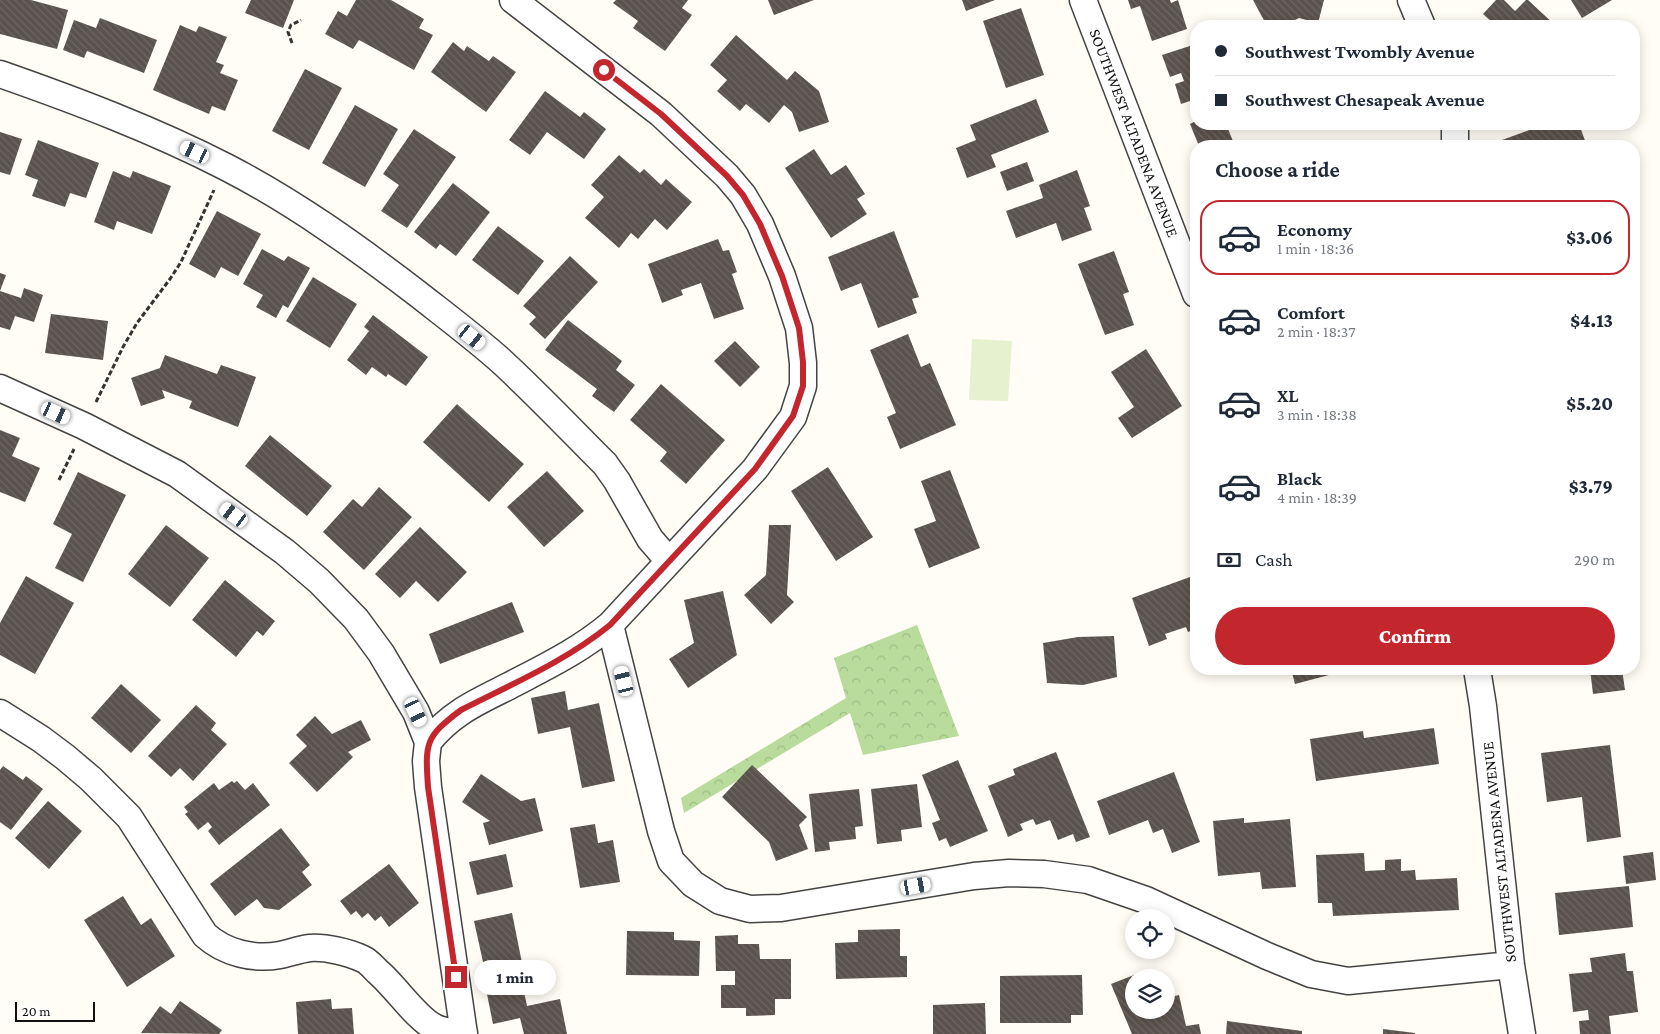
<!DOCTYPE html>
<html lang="en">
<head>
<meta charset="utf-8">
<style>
  body { margin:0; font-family:"Crimson Pro",serif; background:#f6f6f7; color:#1f2937; height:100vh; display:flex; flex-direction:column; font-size:19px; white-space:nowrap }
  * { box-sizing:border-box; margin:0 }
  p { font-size:16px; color:#747a83 }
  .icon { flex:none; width:28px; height:28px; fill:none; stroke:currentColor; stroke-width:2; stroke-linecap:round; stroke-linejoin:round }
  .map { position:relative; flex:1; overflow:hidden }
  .drawer { position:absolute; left:1190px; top:140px; width:450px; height:535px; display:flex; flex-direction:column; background:#fff; border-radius:20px; box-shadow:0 2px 12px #0003 }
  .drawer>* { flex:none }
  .hud { position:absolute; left:1190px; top:20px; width:450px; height:110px; border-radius:20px; box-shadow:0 2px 12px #0003; display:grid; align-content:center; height:110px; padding:0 25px; background:#fff }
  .controls { position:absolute; left:1125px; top:909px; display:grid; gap:10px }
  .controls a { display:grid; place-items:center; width:50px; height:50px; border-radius:50%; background:#fff; box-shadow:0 2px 12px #0003; font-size:25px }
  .scale { position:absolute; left:15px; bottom:12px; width:80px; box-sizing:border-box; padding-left:5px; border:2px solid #111; border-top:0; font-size:14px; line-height:18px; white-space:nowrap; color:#111; -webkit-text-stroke:4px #fff; paint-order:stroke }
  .end { position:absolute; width:22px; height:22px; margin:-11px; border:6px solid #c4262e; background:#fff; box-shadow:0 0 0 2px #fff }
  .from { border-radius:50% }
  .bubble { position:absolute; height:35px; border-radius:18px; background:#fff; box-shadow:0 2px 12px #0003; font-size:16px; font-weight:800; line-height:35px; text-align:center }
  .car { position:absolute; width:15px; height:30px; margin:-15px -8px; border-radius:6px; box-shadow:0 0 4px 1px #0007; background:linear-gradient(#fff 24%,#345 0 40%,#fff 0 76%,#345 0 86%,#fff 0) }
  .hud b { display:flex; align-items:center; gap:18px; height:48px; font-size:19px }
  .hud b+b { border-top:1px solid #e0e1e3 }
  .hud i { width:12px; height:12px; background:#1f2937 }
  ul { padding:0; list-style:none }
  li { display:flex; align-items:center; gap:15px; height:75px; margin:0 10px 8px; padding:0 15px; border:2px solid transparent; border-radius:20px }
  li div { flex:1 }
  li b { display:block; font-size:19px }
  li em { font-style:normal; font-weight:800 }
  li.selected { border-color:#c4262e }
  li>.icon { width:45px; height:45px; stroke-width:1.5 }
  h2 { padding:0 25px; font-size:22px; line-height:60px }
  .pay { display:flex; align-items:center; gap:12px; height:55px; padding:0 25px; font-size:19px }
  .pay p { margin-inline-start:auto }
  .primary-button { display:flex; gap:10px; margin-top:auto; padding:10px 25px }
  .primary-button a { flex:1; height:58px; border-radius:30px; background:#c4262e; color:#fff; font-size:20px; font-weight:800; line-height:58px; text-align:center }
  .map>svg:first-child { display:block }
  .forest { fill:url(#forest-crowns) }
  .pitch { fill:#e6f2cf }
  .building { fill:url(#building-back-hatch) }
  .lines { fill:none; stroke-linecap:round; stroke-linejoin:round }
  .street-casing { stroke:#444; stroke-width:29 }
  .path { stroke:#333; stroke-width:3; stroke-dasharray:5 2.5; stroke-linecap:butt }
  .street { stroke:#fff; stroke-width:26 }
  .route { stroke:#c4262e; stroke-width:6 }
  .labels { text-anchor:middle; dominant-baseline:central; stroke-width:5; stroke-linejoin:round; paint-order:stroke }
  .street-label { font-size:16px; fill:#111; stroke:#fff }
</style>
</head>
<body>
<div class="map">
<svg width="1660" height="1034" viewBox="0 0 1660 1034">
  <defs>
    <pattern id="forest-crowns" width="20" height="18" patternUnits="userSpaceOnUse" patternTransform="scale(1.25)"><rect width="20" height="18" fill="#b9dc9c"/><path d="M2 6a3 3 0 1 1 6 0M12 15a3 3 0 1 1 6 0" fill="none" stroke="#9ebc85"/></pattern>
    <pattern id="building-back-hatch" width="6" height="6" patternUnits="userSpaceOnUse" patternTransform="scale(1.25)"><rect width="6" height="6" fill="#5a524d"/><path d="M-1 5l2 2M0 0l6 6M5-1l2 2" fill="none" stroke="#6d6662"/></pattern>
  </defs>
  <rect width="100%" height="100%" fill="#fffdf5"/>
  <path class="forest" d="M917 625 959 736 863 755 850 713 684 813 681 798 846 698 834 658Z"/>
  <path class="pitch" d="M972 339 1012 341 1008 401 969 400Z"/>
  <path class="building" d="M0 0H31L68 10 57 49 0 34Z
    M251 0H294L283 28 245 13Z
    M356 0H391L424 19 419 28 433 35 414 70 359 40 353 49 325 34 338 11 347 16Z
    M616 0H688L682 8 692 15 665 51 633 28 638 21 613 3Z
    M768 0H814L774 15Z
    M962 0H995L966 11Z
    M1128 0H1170L1171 3 1178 0 1187 29 1152 41 1140 6 1131 9Z
    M1253 0H1324L1318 23 1299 18 1283 26H1267Z
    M1496 0H1504L1515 11 1526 0H1528L1556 26H1496L1483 14Z
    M1571 0H1612L1582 18Z
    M1021 8 1044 75 1006 88 983 21Z
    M100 18 157 40 144 73 87 51 84 58 63 50 74 20 96 28Z
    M180 25 196 32 199 26 227 37 216 62 224 65 220 73 238 80 225 111 212 106 209 114 153 90Z
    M736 35 787 80 795 71 819 91 829 122 799 132 792 112 784 105 769 123 746 104 740 111 717 91 727 80 710 65Z
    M453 42 464 51 467 46 489 61 493 56 516 72 486 112 431 72Z
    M1196 44V99L1181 104 1175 84 1184 81 1181 73 1170 77 1162 55Z
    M305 69 342 88 309 150 272 131Z
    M545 91 580 117 584 112 606 129 584 159 547 132 530 155 509 140Z
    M1036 99 1049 132 991 155 996 167 967 178 956 148 976 140 970 125Z
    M355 105 398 129 365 187 322 163Z
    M1196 121V124H1226L1235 146H1199L1190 124Z
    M1546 124H1579L1587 146H1504L1502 140Z
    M414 129 456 157 407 228 381 211 399 185 383 174Z
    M0 132 22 139 10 175 0 172Z
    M38 140 99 163 86 198 70 193 65 207 32 196 38 180 25 175Z
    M814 149 831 175 846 165 865 194 857 199 867 214 831 238 785 168Z
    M619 155 640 173 644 169 661 185 666 179 692 202 667 230 655 219 638 239 631 233 619 248 585 218 604 197 591 185Z
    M1027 162 1034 181 1007 191 1000 172Z
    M1077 170 1090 206 1084 208 1092 230 1062 241 1056 223 1016 238 1006 211 1043 198 1039 185Z
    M113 171 130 178 133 171 171 186 152 234 117 221 114 230 94 222Z
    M453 183 490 212 456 256 440 244 436 249 414 232Z
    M217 211 261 234 238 276 221 267 215 278 189 264Z
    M498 226 544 261 518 295 472 260Z
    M894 231 919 297 912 299 917 313 878 328 861 283 841 291 828 257Z
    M718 239 723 251 729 250 737 272 732 274 744 309 714 319 701 283 681 290 683 295 662 303 648 264Z
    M262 249 284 261 288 256 310 268 288 308 283 305 276 318 256 307 263 295 243 284Z
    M1114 251 1129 292 1123 294 1134 325 1105 335 1078 264Z
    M570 256 598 282 545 339 529 324 536 317 523 306Z
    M0 273 6 275 0 291Z
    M313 277 357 304 330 348 286 321Z
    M24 288 43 295 34 322 15 316 10 330 0 327V291L21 298Z
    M51 314 108 321 103 360 45 353Z
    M373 315 428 357 406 386 388 374 386 377 372 367 366 375 347 360 369 331 364 327Z
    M568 320 622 361 616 370 635 385 614 412 592 396 597 389 545 350Z
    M908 334 921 367 930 363 956 425 900 449 887 417 896 413 870 350Z
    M735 341 760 367 740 387 714 361Z
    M1146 349 1182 406 1132 438 1118 418 1134 407 1111 372Z
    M165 355 217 374 221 365 256 377 238 427 189 408 192 401 162 390 165 398 141 406 131 378 160 368Z
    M661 384 725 440 686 484 660 461 667 452 630 420Z
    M457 404 524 464 489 502 423 442Z
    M0 430 20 438 12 456 40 468 25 502 0 492Z
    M270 435 332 486 307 516 245 466Z
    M828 467 873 537 836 561 791 491Z
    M950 470 980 548 929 568 914 529 936 521 921 481Z
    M547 471 584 511 544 547 507 507Z
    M78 472 126 495 83 582 55 568 72 534 53 524Z
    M379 487 412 517 364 570 323 532 353 499 362 507Z
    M166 525 209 558 170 607 128 574Z
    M769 525H791L787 595 794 602 771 624 744 595 766 575Z
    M420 527 467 572 438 602 416 581 400 598 375 574Z
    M26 576 74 603 35 674 0 655V623Z
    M1190 577 1196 596V629L1188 632 1186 627 1165 634 1167 639 1149 646 1132 598Z
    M225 580 275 621 263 636 257 631 236 657 192 620Z
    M723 591 737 655 688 688 669 659 694 643 684 600Z
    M512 602 524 632 440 664 429 634Z
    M1114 636 1117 677 1083 685 1047 683 1043 643 1078 637Z
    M1291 669H1343L1344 671 1295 684Z
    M1590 669H1622L1625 690 1593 694Z
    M121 684 161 720 131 753 91 718Z
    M565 691 568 710 599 703 615 781 582 788 570 727 538 734 531 698Z
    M196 705 216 723 211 730 227 744 193 781 180 768 171 777 148 756Z
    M315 716 332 734 361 720 371 740 348 752 353 757 317 792 289 763 307 746 296 735Z
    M1434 728 1439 764 1316 781 1310 739 1363 731 1364 738Z
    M1610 745 1621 837 1587 842 1582 797 1547 802 1541 753Z
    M1056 752 1090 837 1076 842 1073 834 1058 840 1050 820 1036 825 1033 819 1020 824 1023 830 1008 837 988 786 1015 775 1013 769Z
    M958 760 988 831 950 847 946 838 939 841 932 823 940 820 922 775Z
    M752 765 807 817 799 825 808 849 776 861 769 842 722 797Z
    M3 766 23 780 26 776 43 789 11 830 0 822V770Z
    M1174 772 1200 842 1172 853 1163 829 1153 833 1148 820 1109 835 1097 801Z
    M481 774 521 801 535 798 543 831 489 845 483 823 490 821 462 802Z
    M232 781 234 783 237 781 245 790 253 783 270 805 219 845 208 831 212 827 208 822 198 830 185 814 188 812 184 807 214 783 219 790Z
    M917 784 922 827 901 830 902 841 877 844 871 789Z
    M859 789 863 826 855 827 856 839 829 842 830 850 815 852 809 794Z
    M48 801 82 831 49 869 15 838Z
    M1244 818V823L1290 819 1296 887 1262 889 1260 872 1218 876 1213 821Z
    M595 824 598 843 613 840 620 882 580 888 570 828Z
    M281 828 310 865 302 872 312 885 279 910 264 908 257 899 235 916 210 884Z
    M1653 852 1656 880 1626 884 1623 856Z
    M1364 853 1365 871 1385 870V860L1401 859V871L1415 870 1416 880 1457 878 1459 910 1333 916 1332 903H1318L1316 855Z
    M506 854 513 887 477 895 469 862Z
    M389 864 419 903 389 927 381 916 375 921 368 913 362 918 356 911 351 915 340 901Z
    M1629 886 1633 927 1559 935 1555 893Z
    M123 896 141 925 151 918 175 956 127 987 84 920Z
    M512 913 522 963 485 971 474 921Z
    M900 929V956H907V977L836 979 835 943 858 942V930Z
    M627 931 674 932V940L700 941 699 976 626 975Z
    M738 935V944H759L760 959H791V999H775V1015L746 1016V1008H721V985H735V971H716L715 936Z
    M1625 953 1627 971H1633L1638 1012 1609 1016 1611 1034H1580L1579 1021 1589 1020 1588 1010 1573 1012 1569 974 1592 972 1590 958Z
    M1082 975 1083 1015H1071V1023H1000V976Z
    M1134 975 1135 978H1134V1010H1166V998L1179 995 1186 1026 1199 1024 1201 1034H1132L1111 984Z
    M522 982 527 1006 560 999 567 1034H524L520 1018 493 1024 486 989Z
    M331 999 332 1009 352 1008 354 1034H298L296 1002Z
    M180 1001 222 1030 219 1034 141 1033 160 1006 171 1014Z
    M985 1003 986 1034H933V1005Z
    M1227 1021 1302 1031V1034H1226Z
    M1383 1029 1415 1033V1034H1383Z"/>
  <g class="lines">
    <defs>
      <path id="street" d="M1083 0 1196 294
        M1411 0 1422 26
        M0 74C77 101 154 130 226 167 294 202 358 248 418 294 446 316 474 337 500 360 536 393 570 429 605 464L617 481 650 539 669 561
        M1455 124V146
        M0 388 84 426 177 474 285 552 319 581 356 619 381 653 416 712 428 742 426 761 428 787 464 1034
        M610 625 661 831 671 861 693 884 720 901 750 909 781 908 974 876 1009 873 1044 874 1088 880 1146 900 1267 956 1311 974 1348 981 1511 965
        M1477 669 1483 706 1511 965 1522 1034
        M0 713 41 739 65 757 91 779 129 817 205 935C225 953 254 960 280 955 290 953 300 949 310 948 326 947 348 952 363 959 368 961 373 967 377 971 395 986 416 1018 434 1027 443 1032 454 1032 464 1033
        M428 742C451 713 477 702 509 686 545 667 579 651 610 625L755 469 793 417 803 386V363L799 328 782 276 760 224 743 195 727 176 661 114 513 0"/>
    </defs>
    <use href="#street" class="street-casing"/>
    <path class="path" d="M292 43 288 32 291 25 301 20
      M96 402 123 347 137 323 170 279 181 262 214 190
      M59 480 74 449"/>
    <use href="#street" class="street"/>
  </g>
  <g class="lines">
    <path class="route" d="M456 977 428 787C425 743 425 737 461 710 512 684 566 661 610 625L755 469 793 416 803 386V362L799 328 782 276 760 224 743 195 727 176 661 114 604 70"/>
  </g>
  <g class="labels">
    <g class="street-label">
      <text transform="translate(1134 133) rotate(69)">SOUTHWEST ALTADENA AVENUE</text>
      <text transform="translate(1499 852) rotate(-96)">SOUTHWEST ALTADENA AVENUE</text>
    </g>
  </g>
</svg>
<div class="controls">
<a><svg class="icon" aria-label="locate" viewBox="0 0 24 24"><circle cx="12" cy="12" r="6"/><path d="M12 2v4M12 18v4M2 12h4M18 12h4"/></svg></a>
<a><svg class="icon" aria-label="layers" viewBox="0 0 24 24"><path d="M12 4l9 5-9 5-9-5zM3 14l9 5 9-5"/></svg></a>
</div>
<div class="scale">20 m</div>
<i class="end from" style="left:604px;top:70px"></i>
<i class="end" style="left:456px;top:977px"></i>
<div class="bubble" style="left:474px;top:960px;width:82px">1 min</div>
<i class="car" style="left:195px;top:152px;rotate:296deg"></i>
<i class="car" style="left:472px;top:337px;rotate:129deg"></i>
<i class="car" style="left:56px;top:413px;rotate:115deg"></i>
<i class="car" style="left:234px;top:515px;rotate:306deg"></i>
<i class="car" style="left:624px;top:681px;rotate:346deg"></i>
<i class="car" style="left:416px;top:712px;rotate:155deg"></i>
<i class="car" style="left:916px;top:886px;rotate:80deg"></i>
<div class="hud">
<b><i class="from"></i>Southwest Twombly Avenue</b>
<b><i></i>Southwest Chesapeak Avenue</b>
</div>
<section class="drawer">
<h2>Choose a ride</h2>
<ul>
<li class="selected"><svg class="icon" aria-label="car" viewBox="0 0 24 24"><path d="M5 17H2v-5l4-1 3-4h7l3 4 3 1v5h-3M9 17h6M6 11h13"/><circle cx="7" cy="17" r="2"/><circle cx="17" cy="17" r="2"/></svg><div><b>Economy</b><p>1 min · 18:36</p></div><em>$3.06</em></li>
<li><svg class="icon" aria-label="car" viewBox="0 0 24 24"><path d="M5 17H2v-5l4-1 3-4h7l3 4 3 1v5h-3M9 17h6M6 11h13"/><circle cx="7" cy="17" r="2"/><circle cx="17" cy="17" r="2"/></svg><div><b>Comfort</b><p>2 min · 18:37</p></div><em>$4.13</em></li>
<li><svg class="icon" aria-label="car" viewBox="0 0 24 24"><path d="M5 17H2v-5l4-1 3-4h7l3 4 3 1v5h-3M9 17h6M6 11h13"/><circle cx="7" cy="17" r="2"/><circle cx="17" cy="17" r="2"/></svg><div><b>XL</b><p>3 min · 18:38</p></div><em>$5.20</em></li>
<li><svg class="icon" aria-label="car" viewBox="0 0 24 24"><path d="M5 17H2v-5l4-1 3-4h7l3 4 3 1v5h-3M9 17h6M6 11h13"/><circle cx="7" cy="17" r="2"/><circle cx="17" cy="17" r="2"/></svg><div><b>Black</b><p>4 min · 18:39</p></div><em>$3.79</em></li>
</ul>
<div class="pay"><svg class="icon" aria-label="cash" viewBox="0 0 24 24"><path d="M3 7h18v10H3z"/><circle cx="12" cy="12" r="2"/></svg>Cash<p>290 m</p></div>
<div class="primary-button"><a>Confirm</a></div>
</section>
</div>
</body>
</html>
